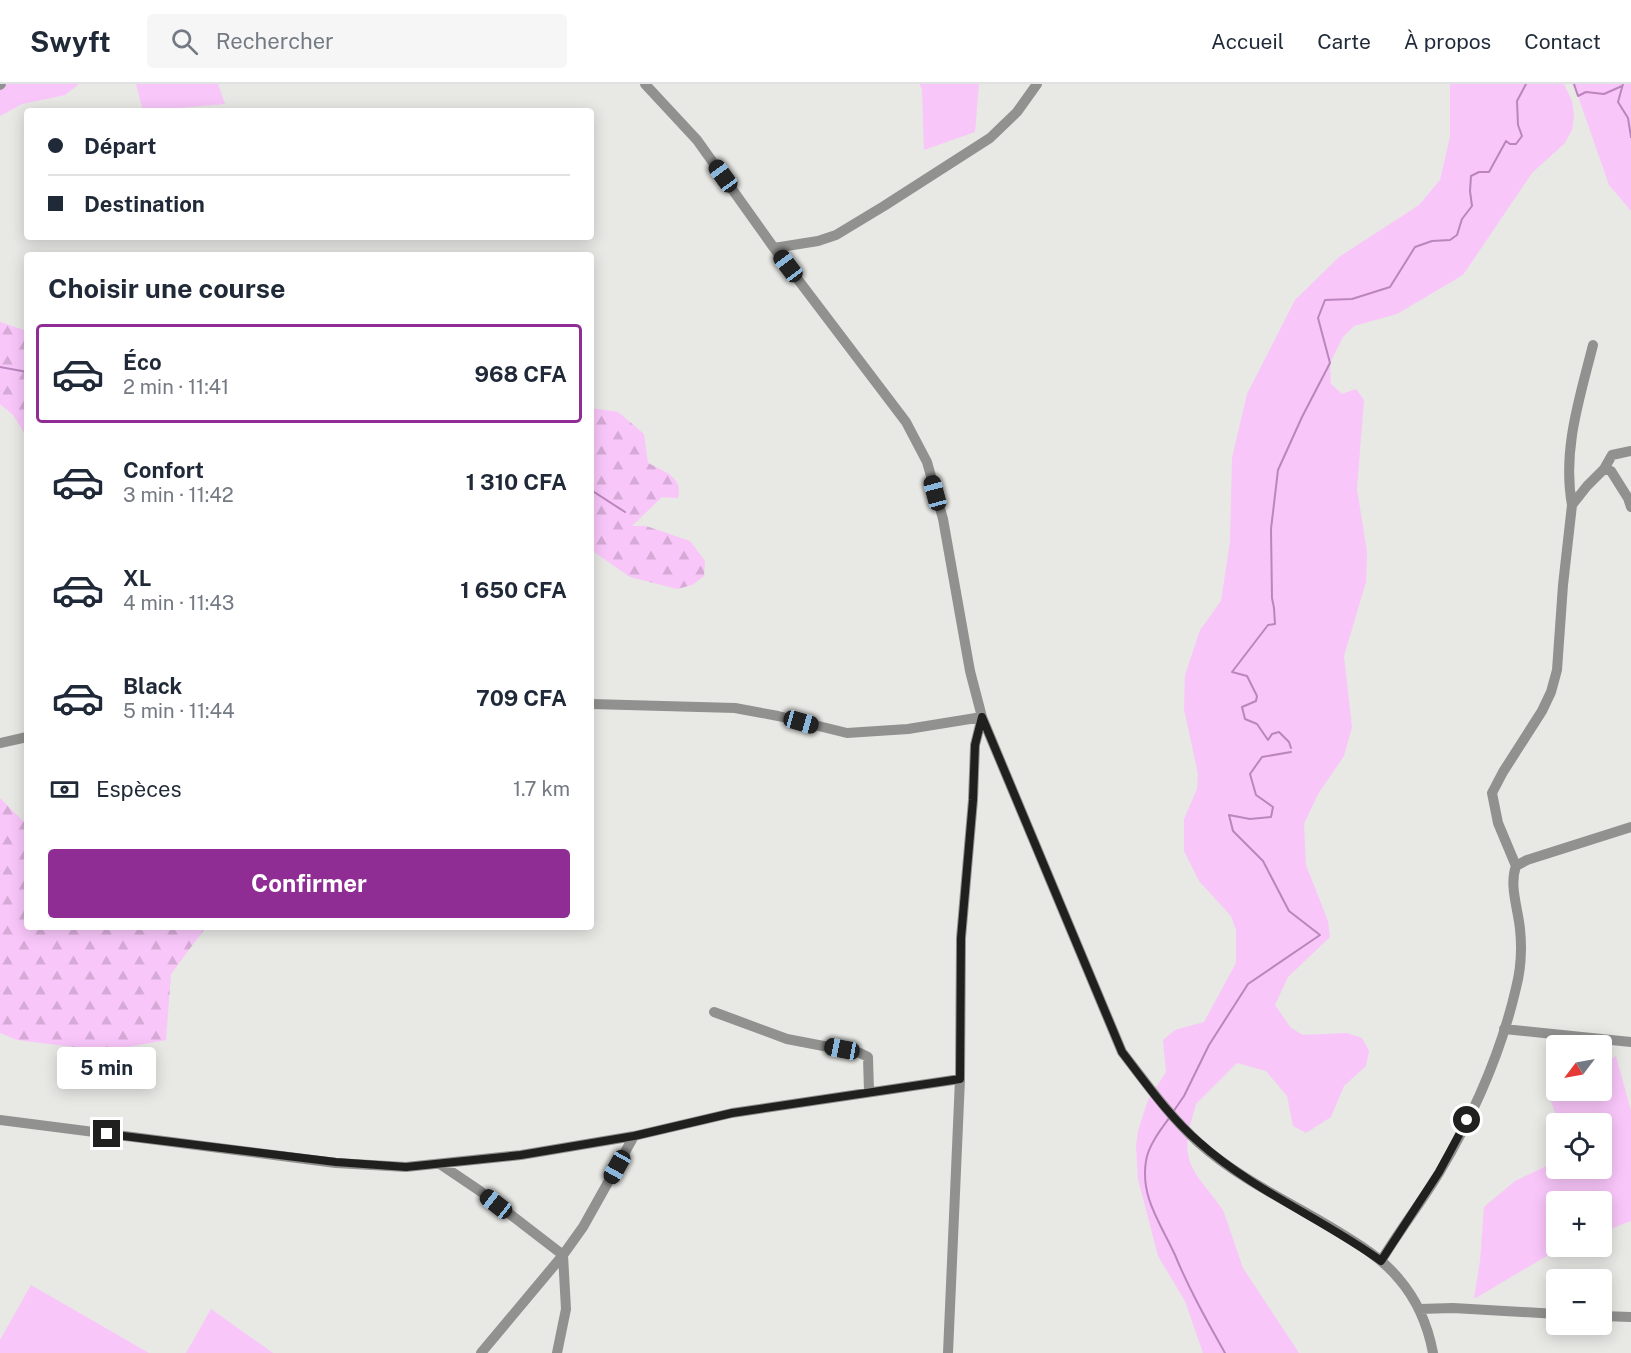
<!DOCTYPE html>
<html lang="fr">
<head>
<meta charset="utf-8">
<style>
  body { margin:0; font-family:"Public Sans",sans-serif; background:#f6f6f7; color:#1f2937; height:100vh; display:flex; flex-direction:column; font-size:22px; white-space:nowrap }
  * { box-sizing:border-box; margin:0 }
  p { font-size:20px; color:#747a83 }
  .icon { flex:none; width:33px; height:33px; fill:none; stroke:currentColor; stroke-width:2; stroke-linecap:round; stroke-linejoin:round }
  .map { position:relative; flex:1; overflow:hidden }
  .sheet { position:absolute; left:24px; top:168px; width:570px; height:678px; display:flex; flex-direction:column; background:#fff; border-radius:6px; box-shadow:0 3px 15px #0003 }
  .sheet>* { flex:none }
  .guide { position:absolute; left:24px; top:24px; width:570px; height:132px; border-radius:6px; box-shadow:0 3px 15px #0003; display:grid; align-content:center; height:132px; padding:0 24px; background:#fff }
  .needle { width:39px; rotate:238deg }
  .buttons { position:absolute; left:1546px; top:951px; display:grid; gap:12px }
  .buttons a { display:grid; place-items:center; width:66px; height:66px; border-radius:6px; background:#fff; box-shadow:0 3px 15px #0003; font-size:30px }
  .end { position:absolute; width:27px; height:27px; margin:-14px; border:8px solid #20201f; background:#fff; box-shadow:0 0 0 3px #fff }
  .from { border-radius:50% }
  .bubble { position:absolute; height:42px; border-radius:6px; background:#fff; box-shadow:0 3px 15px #0003; font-size:20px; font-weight:700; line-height:42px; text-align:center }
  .car { position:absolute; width:18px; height:36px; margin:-18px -9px; border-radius:8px; box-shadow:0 0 4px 2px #0007; background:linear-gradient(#222 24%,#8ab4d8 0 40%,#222 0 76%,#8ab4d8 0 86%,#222 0) }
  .guide b { display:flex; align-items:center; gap:21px; height:57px; font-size:22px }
  .guide b+b { border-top:2px solid #e0e1e3 }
  .guide i { width:15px; height:15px; background:#1f2937 }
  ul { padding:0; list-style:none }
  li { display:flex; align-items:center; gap:18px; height:99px; margin:0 12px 9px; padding:0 12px; border:3px solid transparent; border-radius:6px }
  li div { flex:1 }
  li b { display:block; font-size:22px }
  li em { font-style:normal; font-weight:700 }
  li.current { border-color:#902d95 }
  li>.icon { width:54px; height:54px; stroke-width:1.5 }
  h2 { padding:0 24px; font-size:27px; line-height:72px }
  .pay { display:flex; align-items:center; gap:15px; height:66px; padding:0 24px; font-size:22px }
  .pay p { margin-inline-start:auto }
  .action { display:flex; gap:12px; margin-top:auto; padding:12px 24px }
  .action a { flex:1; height:69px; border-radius:6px; background:#902d95; color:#fff; font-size:24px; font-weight:700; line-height:69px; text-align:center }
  header { display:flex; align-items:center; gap:36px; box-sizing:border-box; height:84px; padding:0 30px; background:#fff; border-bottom:2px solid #e0e1e3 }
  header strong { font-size:28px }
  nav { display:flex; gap:33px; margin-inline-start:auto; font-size:21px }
  .search { width:420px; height:54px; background:#f6f6f7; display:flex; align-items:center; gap:15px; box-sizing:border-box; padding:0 21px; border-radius:6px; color:#747a83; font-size:22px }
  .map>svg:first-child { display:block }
  .green { fill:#f9c6fa }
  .forest { fill:url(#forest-firs) }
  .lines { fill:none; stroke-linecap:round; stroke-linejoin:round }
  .stream { stroke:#bb85bd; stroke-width:2 }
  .minor { stroke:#91918f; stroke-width:10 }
  .route { stroke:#20201f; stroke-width:8 }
</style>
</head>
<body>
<header>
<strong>Swyft</strong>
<div class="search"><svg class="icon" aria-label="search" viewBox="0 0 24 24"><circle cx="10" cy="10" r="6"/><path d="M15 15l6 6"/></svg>Rechercher</div>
<nav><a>Accueil</a><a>Carte</a><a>À propos</a><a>Contact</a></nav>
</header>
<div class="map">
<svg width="1631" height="1269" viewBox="0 0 1631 1269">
  <defs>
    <pattern id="forest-firs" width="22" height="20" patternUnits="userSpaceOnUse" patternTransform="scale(1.5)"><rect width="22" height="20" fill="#f9c6fa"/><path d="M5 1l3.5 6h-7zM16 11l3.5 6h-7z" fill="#d5aad6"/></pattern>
  </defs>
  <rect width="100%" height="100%" fill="#e8e8e5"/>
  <path class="green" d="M0 0H79L65 11 22 20 0 32Z
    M136 0H218L225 20 143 27Z
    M919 0H979L975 48 924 66 922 5Z
    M1450 0H1564L1572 17 1574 31 1572 46 1565 59 1532 89 1463 191 1397 230 1354 242 1343 253 1330 279 1331 300 1342 310 1356 305 1364 316 1357 405 1367 468 1366 498 1344 572 1352 643 1344 672 1318 710 1304 740 1306 781 1328 837 1330 853 1288 893 1275 921 1291 944 1303 951 1347 949 1362 954 1369 967 1366 982 1344 1002 1331 1033 1306 1049 1293 1042 1287 1012 1266 987 1237 979 1196 1020 1188 1049 1187 1065 1190 1079 1197 1092 1223 1126 1243 1184 1299 1269H1203L1185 1217 1158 1172 1138 1095 1136 1062 1138 1047 1148 1016 1166 988 1163 956 1175 946 1204 938 1236 879V846L1231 832 1199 797 1184 767V735L1197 705 1198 690 1184 625 1185 591 1200 546 1221 517 1230 457 1232 374 1247 310 1295 216 1339 173 1419 121 1440 96 1450 53Z
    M1572 0H1631V127L1609 101 1578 12Z
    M1616 972 1631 1027V1137L1602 1148V1118H1557V1162L1562 1163 1474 1215 1480 1177 1484 1123 1515 1097 1557 1077V1084H1602V1040L1559 1039 1550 1015 1565 1007 1602 1006V982Z
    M31 1201 149 1269H0V1256Z
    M211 1225 273 1269H186Z"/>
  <path class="forest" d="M0 238 27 247V353L13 331 0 320Z
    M591 324 618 328 644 350 648 379C663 387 684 393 678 414L662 413 632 442H646L690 457 705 477 704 492 692 501 677 505 630 493 591 466Z
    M0 714 27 741V843H206L171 890 166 956 105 967 17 956 0 949Z"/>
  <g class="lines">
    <path class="stream" d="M1574 0 1578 12 1586 8 1604 10 1622 2
      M1623 0 1618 18 1628 34 1631 53
      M0 283 27 288
      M591 406 625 428
      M1291 664 1289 658 1279 648 1272 650 1268 656 1257 640 1245 635 1242 623 1256 617 1257 612 1247 592 1232 588 1268 541 1275 540 1274 524 1272 514 1271 445 1278 386 1302 333 1330 279 1318 234 1325 216 1352 215 1390 203 1415 163 1432 157 1450 156 1457 151 1462 135 1472 122 1470 107 1471 92 1479 88H1489L1506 57 1510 60H1516L1522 52 1518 41 1517 17 1526 0
      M1173 1028 1184 1012 1209 961 1248 900 1320 851 1289 827 1263 777 1233 747 1229 731 1250 735 1271 733 1273 723 1256 711 1250 690 1262 673 1291 668
      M1170 1033C1161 1045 1148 1062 1146 1077 1140 1113 1161 1140 1175 1171 1189 1205 1207 1237 1225 1269"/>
    <path class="minor" d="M645 0 697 56 774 164 906 338 927 378 943 435 970 587 982 633 1122 968C1146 999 1170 1033 1199 1059 1239 1095 1288 1117 1334 1145 1357 1159 1382 1174 1399 1195 1417 1216 1428 1242 1433 1269
      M0 1 1 0
      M774 164 818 157 836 151 884 122 990 54 1017 28 1037 0
      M1604 385 1611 387 1628 414 1631 423
      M1572 421C1562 366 1580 313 1593 261
      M591 620 735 624 778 632 847 649 908 645 982 633
      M0 659 27 653
      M1516 782 1498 739 1492 709 1503 688 1542 627 1551 608 1557 586 1563 501 1572 421 1587 402 1604 385 1612 371 1631 367
      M714 928 787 955 860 969 868 973 869 1008
      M1504 945 1631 958
      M0 1036 336 1079 406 1083 521 1071 634 1052 732 1029 960 995
      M440 1080 480 1107 563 1171 566 1225 557 1269
      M1381 1177C1399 1147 1421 1119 1439 1089 1473 1032 1501 969 1516 904 1521 885 1522 864 1520 845 1518 824 1509 802 1516 782L1527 776 1631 743
      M1419 1225 1453 1224 1557 1230
      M1602 1232 1631 1233
      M481 1269 563 1171 583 1143 634 1052
      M948 1269 960 995 961 854 973 716 975 661 982 633"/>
  </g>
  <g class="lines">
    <path class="route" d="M107 1050 336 1078 406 1083 521 1071 634 1052 732 1029 960 995 961 854 973 716 975 661 982 633 1122 968C1145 998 1170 1034 1200 1059 1254 1107 1323 1135 1381 1177L1439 1088 1467 1036"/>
  </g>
</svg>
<div class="buttons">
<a><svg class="needle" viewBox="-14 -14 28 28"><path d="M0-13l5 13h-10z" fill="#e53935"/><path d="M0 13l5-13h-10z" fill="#747a83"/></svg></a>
<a><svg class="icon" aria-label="locate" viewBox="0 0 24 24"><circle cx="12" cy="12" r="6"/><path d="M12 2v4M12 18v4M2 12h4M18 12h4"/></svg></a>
<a>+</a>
<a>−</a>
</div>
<i class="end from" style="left:1467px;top:1036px"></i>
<i class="end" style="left:107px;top:1050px"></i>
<div class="bubble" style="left:57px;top:963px;width:99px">5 min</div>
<i class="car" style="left:723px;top:92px;rotate:324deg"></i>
<i class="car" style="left:788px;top:182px;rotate:323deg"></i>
<i class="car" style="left:935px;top:409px;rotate:345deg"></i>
<i class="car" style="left:801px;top:638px;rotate:106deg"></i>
<i class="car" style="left:842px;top:965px;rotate:281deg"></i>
<i class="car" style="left:617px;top:1083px;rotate:209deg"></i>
<i class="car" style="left:496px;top:1120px;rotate:308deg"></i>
<div class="guide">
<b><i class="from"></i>Départ</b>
<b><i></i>Destination</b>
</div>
<section class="sheet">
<h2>Choisir une course</h2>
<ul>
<li class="current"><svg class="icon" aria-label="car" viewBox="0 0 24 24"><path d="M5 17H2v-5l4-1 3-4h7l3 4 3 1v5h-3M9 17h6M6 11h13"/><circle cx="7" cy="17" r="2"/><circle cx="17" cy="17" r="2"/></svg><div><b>Éco</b><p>2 min · 11:41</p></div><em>968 CFA</em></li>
<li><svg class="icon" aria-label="car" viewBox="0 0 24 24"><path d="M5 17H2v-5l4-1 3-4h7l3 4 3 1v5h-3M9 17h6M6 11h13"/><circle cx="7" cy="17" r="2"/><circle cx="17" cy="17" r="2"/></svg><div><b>Confort</b><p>3 min · 11:42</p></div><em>1 310 CFA</em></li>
<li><svg class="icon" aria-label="car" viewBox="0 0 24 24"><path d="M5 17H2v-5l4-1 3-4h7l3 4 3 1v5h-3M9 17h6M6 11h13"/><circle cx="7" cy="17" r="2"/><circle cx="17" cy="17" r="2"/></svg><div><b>XL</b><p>4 min · 11:43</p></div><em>1 650 CFA</em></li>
<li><svg class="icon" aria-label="car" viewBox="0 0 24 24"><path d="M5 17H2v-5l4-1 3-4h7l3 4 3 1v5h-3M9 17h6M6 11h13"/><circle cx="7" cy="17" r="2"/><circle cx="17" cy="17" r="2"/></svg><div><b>Black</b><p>5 min · 11:44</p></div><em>709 CFA</em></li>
</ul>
<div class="pay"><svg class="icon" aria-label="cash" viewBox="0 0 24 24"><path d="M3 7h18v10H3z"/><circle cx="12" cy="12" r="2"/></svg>Espèces<p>1.7 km</p></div>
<div class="action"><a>Confirmer</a></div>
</section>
</div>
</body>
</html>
